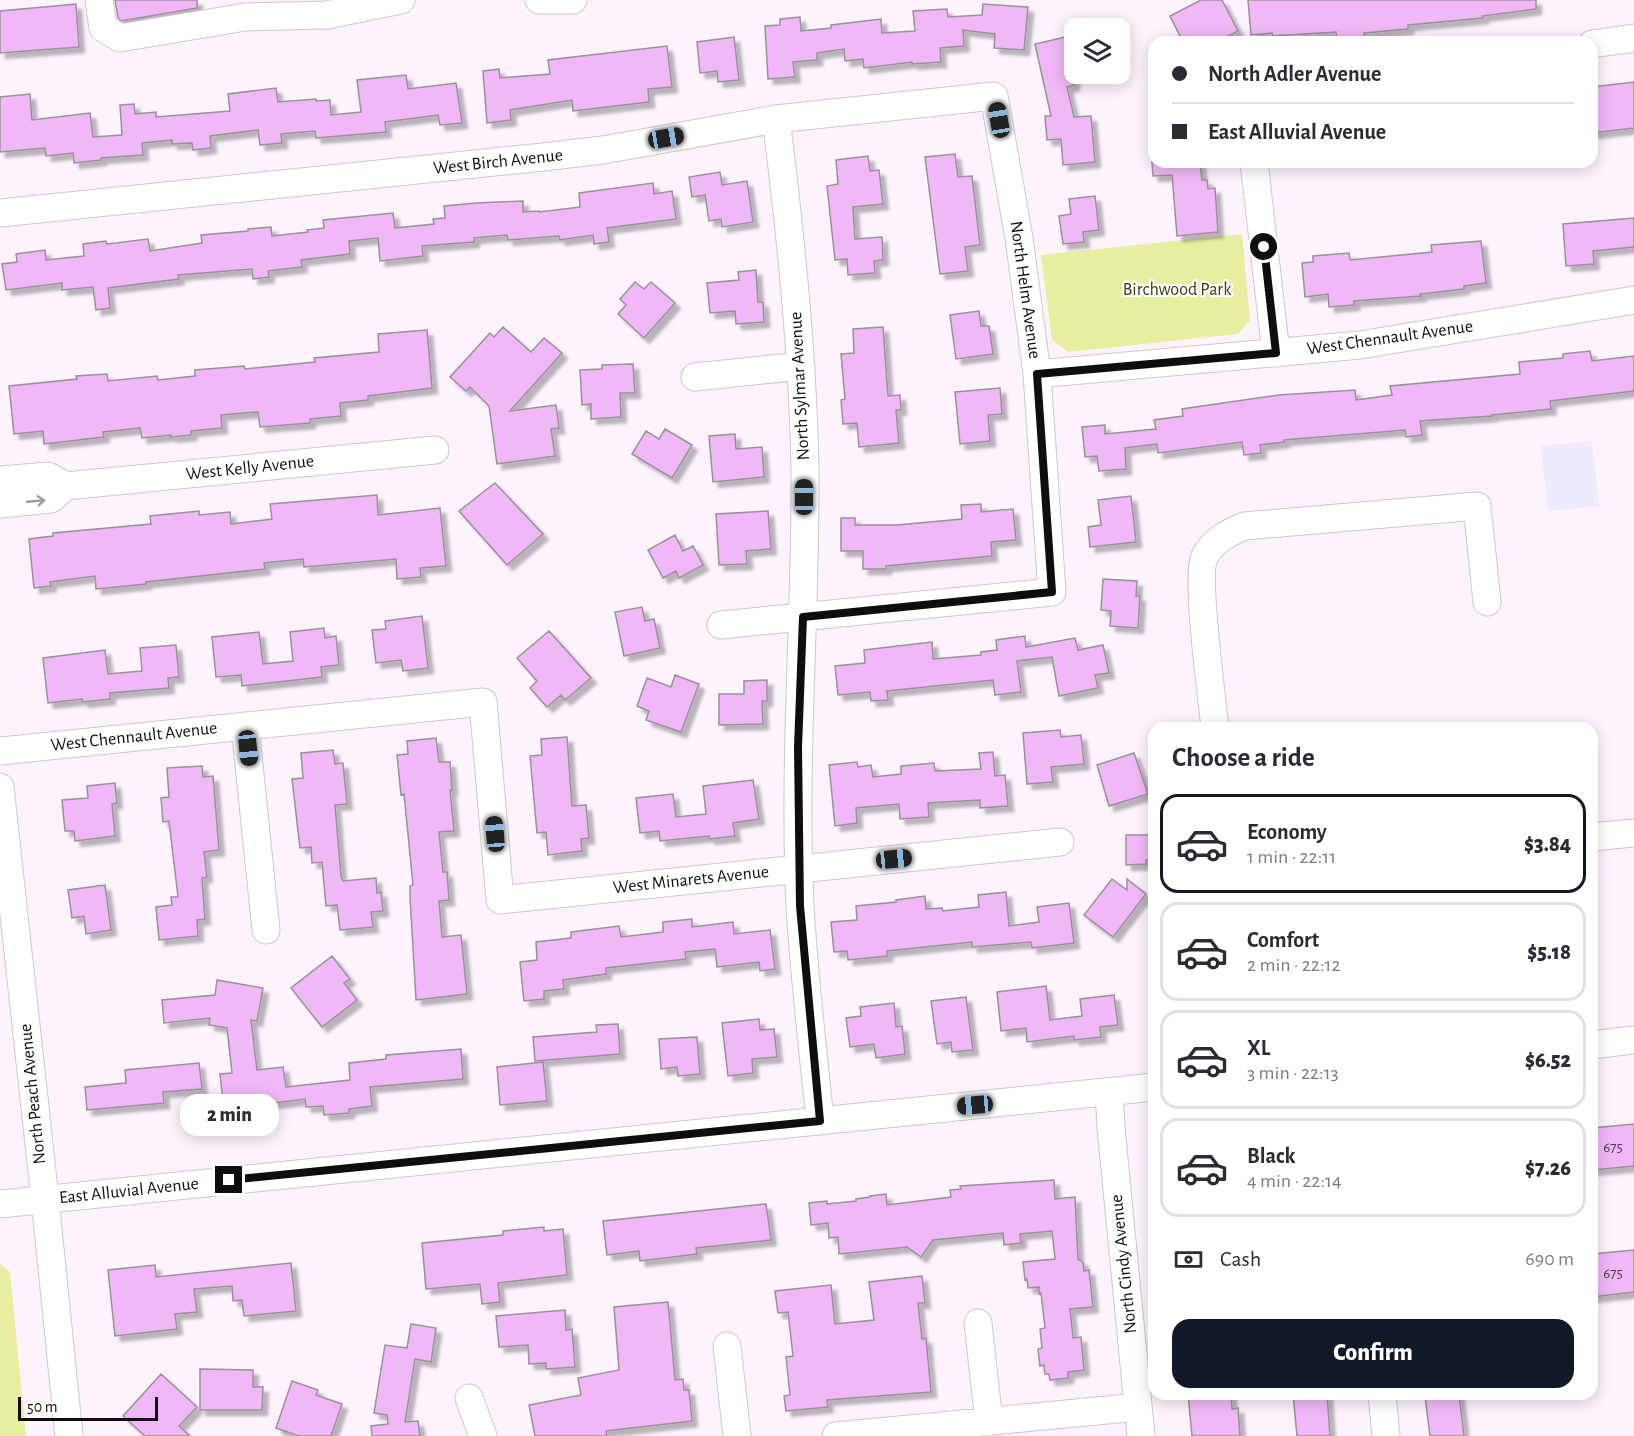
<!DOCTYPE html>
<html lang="en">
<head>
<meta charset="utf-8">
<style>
  body { margin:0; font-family:"Alegreya Sans",sans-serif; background:#f2f2f3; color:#2b2b33; height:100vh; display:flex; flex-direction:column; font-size:22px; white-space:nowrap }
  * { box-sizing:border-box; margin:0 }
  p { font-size:20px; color:#7c7c81 }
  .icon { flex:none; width:33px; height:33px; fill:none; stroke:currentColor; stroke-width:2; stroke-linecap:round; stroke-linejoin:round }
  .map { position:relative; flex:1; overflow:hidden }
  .details { position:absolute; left:1148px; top:722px; width:450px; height:678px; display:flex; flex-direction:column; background:#fff; border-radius:18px; box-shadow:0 3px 15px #0003 }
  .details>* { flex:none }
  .hud { position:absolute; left:1148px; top:36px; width:450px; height:132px; border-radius:18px; box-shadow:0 3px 15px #0003; display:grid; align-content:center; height:132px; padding:0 24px; background:#fff }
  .controls { position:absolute; left:1064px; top:18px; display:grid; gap:12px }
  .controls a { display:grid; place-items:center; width:66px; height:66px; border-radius:12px; background:#fff; box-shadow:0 3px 15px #0003; font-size:30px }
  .scale { position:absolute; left:18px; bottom:15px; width:140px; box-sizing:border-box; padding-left:6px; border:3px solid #100d10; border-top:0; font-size:16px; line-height:21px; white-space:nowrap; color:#100d10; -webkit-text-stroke:4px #fff; paint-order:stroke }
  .end { position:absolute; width:27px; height:27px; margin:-14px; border:8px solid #100d10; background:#fff; box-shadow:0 0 0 3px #fff }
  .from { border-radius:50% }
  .bubble { position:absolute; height:42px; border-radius:18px; background:#fff; box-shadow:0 3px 15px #0003; font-size:20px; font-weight:800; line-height:42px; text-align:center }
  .car { position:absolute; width:18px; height:36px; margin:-18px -9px; border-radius:8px; box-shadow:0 0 4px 2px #0007; background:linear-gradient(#222 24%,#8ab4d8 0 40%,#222 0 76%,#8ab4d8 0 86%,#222 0) }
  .hud b { display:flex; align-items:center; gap:21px; height:57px; font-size:22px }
  .hud b+b { border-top:2px solid #e1e1e2 }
  .hud i { width:15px; height:15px; background:#2b2b33 }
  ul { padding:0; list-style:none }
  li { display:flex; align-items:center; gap:18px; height:99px; margin:0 12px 9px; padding:0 12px; border:3px solid #e1e1e2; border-radius:18px }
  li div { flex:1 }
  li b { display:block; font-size:22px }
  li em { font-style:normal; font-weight:800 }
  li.active { border-color:#111827 }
  li>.icon { width:54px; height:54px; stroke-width:1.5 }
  h2 { padding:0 24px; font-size:27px; line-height:72px }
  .pay { display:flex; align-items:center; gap:15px; height:66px; padding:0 24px; font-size:22px }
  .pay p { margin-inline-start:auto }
  .button { display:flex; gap:12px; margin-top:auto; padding:12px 24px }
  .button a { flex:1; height:69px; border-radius:18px; background:#111827; color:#fff; font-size:24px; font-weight:800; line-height:69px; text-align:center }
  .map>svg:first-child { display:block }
  .industrial { fill:#eceafc }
  .green { fill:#e6ee9f }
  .building { fill:#f0b8f6; stroke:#99909a; stroke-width:1.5; filter:url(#shadow) }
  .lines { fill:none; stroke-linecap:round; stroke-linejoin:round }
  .minor-casing { stroke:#cfc5cf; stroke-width:29 }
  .minor { stroke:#fff; stroke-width:27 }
  .oneway { stroke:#9f9e9f }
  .route { stroke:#100d10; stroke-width:8 }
  .labels { text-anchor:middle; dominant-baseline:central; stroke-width:4.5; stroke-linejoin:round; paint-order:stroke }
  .number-label { font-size:15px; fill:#48384a }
  .street-label { font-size:18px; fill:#100d10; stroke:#fff }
  .park-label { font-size:18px; fill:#393c10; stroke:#fff }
</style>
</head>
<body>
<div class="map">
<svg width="1634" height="1436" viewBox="0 0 1634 1436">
  <defs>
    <filter id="shadow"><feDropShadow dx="5.5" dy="5.5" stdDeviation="1.5" flood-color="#0004"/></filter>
  </defs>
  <rect width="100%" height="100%" fill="#fdf3fd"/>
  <path class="industrial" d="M1592 441 1599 506 1548 511 1541 446Z"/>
  <path class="green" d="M1242 234 1250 320 1238 334 1068 352 1052 340 1041 255Z
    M0 1264 10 1272 26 1436H0Z"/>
  <path class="building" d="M115 0H197V8L121 21 118 18Z
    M1201 0H1222L1238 31 1217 42H1183L1170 16Z
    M1248 0H1536V9L1482 16 1483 18 1408 25V29L1364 33V37L1337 40 1336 32 1273 36 1272 33 1251 35Z
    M76 4 79 47 0 53V11Z
    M983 4 1028 7 1024 50 994 48 995 34 963 30 964 46 940 48 941 62 912 64V62L864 68 863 59 845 61 844 49 817 53V60L793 62 795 77 768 79 765 26 780 25V19L800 17 801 31 831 28V25L881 19 882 33 915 31 913 11 947 9 948 17 982 15Z
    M1074 35V85L1067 87 1074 117 1091 116 1095 162 1063 165 1061 139 1047 140 1045 116H1051L1035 44Z
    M734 37 739 80 718 82 717 71 700 73 697 42Z
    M667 46 672 87 648 89 649 102 573 111 572 100 510 110 511 120 487 123 483 71 499 69 500 78 550 74 548 60Z
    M406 75 408 89 456 83 462 123 440 125 438 115 385 122 386 132 316 138 315 131 281 134 282 143 260 145 258 130 210 136 211 148 193 150 192 143 172 144V140L142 143 143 155 101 158V160L74 163 73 153 46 156 45 148 0 152V97L30 94 32 120 90 113 93 137 122 135 120 105 134 104 135 114 156 112V117L230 111 228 94 276 88 278 102 316 99V101L330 100 331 115 361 112 357 80Z
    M1634 82V128L1592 133V87Z
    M955 154 958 177 972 176 980 245 965 247 968 271 940 274 925 157Z
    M868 156 870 171 879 170 883 204 853 207 855 239 882 237 883 260 874 261 875 273 848 275 847 259 835 260 827 186 838 184 836 160Z
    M1152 162H1200L1202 180H1207L1208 189 1215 188 1218 232 1177 236 1172 175 1153 176Z
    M720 172 722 185 747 181 753 222 722 227 721 219 709 221 705 195 692 197 689 177Z
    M653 183 654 194 672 191 676 219 607 228 609 242 594 244 593 235 560 240 559 236 508 240 507 235 474 238V242L422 246 423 256 380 261 378 238 349 241 350 254 301 260 302 267 268 271 269 277 253 279 252 269 178 275 179 279 108 288 110 308 96 310 93 287 62 290V283L6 290 2 264 17 262 16 254 45 250 46 260 84 256 83 244 106 241 107 244 148 239 150 251 202 243 201 235 248 231V229L271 227 272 236 308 232 307 230 324 228 323 220 393 213 395 228 434 224 433 219 445 218 444 206 476 203 523 201V212L539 211V212L580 207 579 193Z
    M1095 196 1099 230 1083 232 1084 242 1063 244 1059 216 1071 214 1069 199Z
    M1634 218V247L1593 251 1594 264 1566 266 1563 224Z
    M1481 241 1486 283 1464 286V289L1420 294 1421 296 1354 301V305L1329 307 1328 294 1305 297 1302 263 1313 262V256L1349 253 1350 260 1432 252 1431 245Z
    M756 270 758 302H763L764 322 736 324 735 311 710 313 707 283 739 280 738 272Z
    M635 282 644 289 651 282 675 303 644 338 618 314 626 305 620 299Z
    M979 311 981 326H989L993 354 956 359 950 315Z
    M503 327 531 352 544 338 562 353 510 411 556 405 559 428 551 429 555 456 497 464 489 406 470 387 466 391 450 377 490 333 494 337Z
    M883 327 888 396 900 395 901 410H896L899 443 859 447 857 423 843 424 841 400 845 399 841 354 854 353 853 329Z
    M427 330 432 388 368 396V400L340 403 341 416 310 419V423L260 427 258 412 221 415 222 428 191 431V435L171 437V435L142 438 140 428 103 432 104 437 44 444 43 431 14 434 9 386 77 379 76 376 107 374 108 381 157 376 158 380 195 376V370L244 366 245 369 315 362 314 358 379 352 378 334Z
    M1590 351 1592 361 1634 356V391L1550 401 1551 409 1492 415V416L1420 421 1422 435 1406 437 1405 430 1284 440V442L1260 445 1261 453 1244 455 1242 442 1158 453 1157 444 1125 448 1126 469 1099 471 1097 456 1085 457 1082 427 1105 425V434L1156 429 1154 420 1183 416 1182 409 1279 395 1355 390 1356 400 1392 395 1390 386 1520 374 1519 362 1563 358V354Z
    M633 364 635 393H620L621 417 591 419V404L582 405 580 370 602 369V365Z
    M1000 388 1002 414 988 415 990 441 960 444 955 392Z
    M665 429 692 445 672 478 632 454 646 431 659 439Z
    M735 434 736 449 762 447 764 477 713 482 709 436Z
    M495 483 543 534 507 565 459 511Z
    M377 495 378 515 440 508 446 566 420 568 421 577 397 579 396 559 304 567 303 559 264 563 265 569 146 582V584L96 589 95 576 50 582 51 586 34 588 29 539 53 536V533L151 524 150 516 199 511V515L230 512 231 524 272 519 270 504Z
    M1131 496 1136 542 1090 547 1088 527 1101 525 1098 500Z
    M981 504V512L1013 509 1016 540 991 542 992 556 886 566V569H863V551H841V518H855V525H897L962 519 961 505Z
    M768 511 771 549 746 551 747 564 719 565 716 514Z
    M675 535 683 551 693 546 703 565 679 578 676 571 663 578 648 550Z
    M1103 579 1137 581 1136 596H1140L1138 628 1110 626 1111 611 1101 610Z
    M642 607 645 621 654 619 660 648 624 656 615 612Z
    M422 616 428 668 403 671 401 660 376 663 372 630 386 629 385 621Z
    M324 628 325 638 336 636 339 665 321 667 322 677 242 686 241 675 216 677 212 637 259 632 263 664 293 661 290 632Z
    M549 631 591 678 565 700 561 695 547 707 530 688 537 681 517 658Z
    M1025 636 1026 647 1075 638 1078 650 1103 645 1109 673 1095 675 1098 688 1059 696 1052 657 1017 661 1021 692 995 695 993 680 887 691 888 700 871 701 870 692 838 695 835 666 865 663 864 650 932 642 933 659 981 655V652L997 650 996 640Z
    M176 645 179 677 168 678 169 688 110 693V699L83 702 82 699 48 703 43 658 105 650 108 674 142 671 140 648Z
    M675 675 699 684 681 732 646 720 649 711 637 706 647 678 671 687Z
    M767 680V701H762L763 724 719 725V694H744V681Z
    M1060 730 1061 737 1081 735 1084 764 1051 767 1053 782 1027 784 1023 733Z
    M567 737 572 806 586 805 589 838 581 839 582 851 548 855 546 832 537 833 530 756 542 755 541 739Z
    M436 738 439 762H450L452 790H450L454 831 439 832 443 872H447L449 900 439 901 442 937 461 935 467 994 416 1000 410 897V886L413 885 404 794 401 795 397 755 408 754 407 741Z
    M333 750 335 764 343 763 347 804 335 805 341 876 343 881 376 878 377 893 381 892 383 911 371 912 373 927 340 930 337 905 326 906 322 862 312 863 311 847 300 848 292 779 303 778 301 753Z
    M993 752 995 776 1005 775 1008 806 980 808V800L928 803 929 817 900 819 899 804 856 808 857 823 835 826 829 765 857 762 858 767 871 765 873 777 901 774V766L934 763 935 771 981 769 979 753Z
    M1134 753 1148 794 1109 806 1097 765Z
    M202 766 203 777 213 776 219 850 204 852 207 877 202 878 205 919 197 920 198 936 159 940 156 907 172 905 171 897H178L169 821 163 822 161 798 169 797 167 768Z
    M753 780 759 819 733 823 735 836 710 839 709 836 660 841 659 831 640 833 636 798 673 794 676 817 706 814 703 786Z
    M115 783 117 803 112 804 115 836 75 841 74 831H65L62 800 88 798 87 786Z
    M1126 835H1154V860H1146V864L1126 865Z
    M1112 879 1127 890V879L1146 894 1113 937 1084 915Z
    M105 885 111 930 86 934 84 916 72 918 68 890Z
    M1006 892 1009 926 1039 922 1037 907 1069 903 1074 943 1032 948 1031 942 972 947V942L887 951V956L848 960 847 951 834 952 831 922 857 920 856 906 896 902V900L925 896 926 909 942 908 943 911 979 907 978 895Z
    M692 919V927L733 922 734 934 770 930 775 969 760 971 759 962 717 967 715 949 685 952 686 959 606 968V974L563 980 564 989 544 991V999L524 1001 520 962 537 960 536 942 571 938V932L619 926 621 937 663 932V922Z
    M332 956 350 979 344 983 357 1000 322 1027 291 988Z
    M217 980 263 988 257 1021 251 1020 257 1070 283 1067 286 1087 350 1080 349 1063 386 1059V1055L461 1049 463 1079 370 1087 372 1106 349 1109V1113L324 1115 323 1106 306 1107 305 1099 266 1104 265 1096 223 1101 220 1074 232 1073 227 1028 209 1025 210 1018 164 1023 162 1000 215 995Z
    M1046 986 1050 1020 1082 1016 1080 999 1114 995 1118 1025 1100 1027 1101 1037 1074 1040V1036L1027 1042 1026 1028 1001 1031 997 992Z
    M966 997 973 1050 952 1052 951 1042 937 1044 931 1001Z
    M894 1003 896 1027 902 1026 905 1054 876 1058 874 1044 850 1047 846 1018 861 1016 860 1007Z
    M759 1019 760 1030 774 1029 777 1057 752 1059 753 1073 728 1076 722 1023Z
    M618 1024 620 1054 535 1061 533 1037 597 1032 596 1025Z
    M697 1037 700 1074 678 1076 677 1067 661 1069 659 1039Z
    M543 1062 547 1101 500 1105 497 1067Z
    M199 1063 202 1089 163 1092 164 1103 87 1110 85 1087 126 1083 125 1070Z
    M1634 1124V1166L1592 1170V1128Z
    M1054 1180 1055 1199 1075 1197 1078 1259 1083 1262 1084 1271 1089 1270 1093 1307 1070 1309 1073 1338 1081 1337 1084 1370 1068 1372V1378L1050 1380 1049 1374H1045L1044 1365 1040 1366 1038 1349 1042 1348 1040 1329 1045 1328 1041 1293 1039 1294V1287L1028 1288 1027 1279 1025 1280 1023 1262 1055 1259 1052 1231 1020 1234 1021 1243 1004 1245 1003 1233 933 1240 921 1257 907 1247 839 1254 838 1237 829 1238 828 1223 811 1225 809 1203 827 1201V1204L856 1201V1199L870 1197V1196L886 1194 887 1205 951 1197 950 1190 961 1189 960 1186Z
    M766 1204 771 1240 696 1248 697 1254 640 1261 639 1251 607 1255 603 1221Z
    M544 1227V1231L563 1229 567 1275 498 1283 500 1302 482 1304 480 1284 426 1289 422 1243 503 1235V1231Z
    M1634 1250V1292L1592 1297V1254Z
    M291 1263 296 1311 244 1316 242 1300 233 1301 232 1286 194 1289 197 1312 175 1314 177 1329 115 1336 108 1270 155 1265 156 1277Z
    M922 1276 925 1303H918L922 1339 926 1338 931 1392 827 1400 828 1407 786 1411 784 1396 790 1395 786 1357 793 1356 788 1312 778 1313 775 1291 831 1285 835 1324 874 1320 869 1282Z
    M668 1302 675 1380 683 1379 684 1390H689L692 1421 606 1431 607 1436H535L529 1405 581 1395 578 1378 619 1370 614 1307Z
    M565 1310 566 1330 572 1329 575 1367 546 1369V1363L529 1364 528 1345 499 1347 496 1316Z
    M411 1324 436 1328 431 1362 415 1359 405 1422 418 1421 420 1436H372L371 1426 388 1424 387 1415 374 1413 385 1345 407 1348Z
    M200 1369 253 1370V1387H263L262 1410H200Z
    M161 1374 197 1407 179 1426 190 1436H145L123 1416Z
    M292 1381 318 1390 316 1395 342 1404 331 1436H299L276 1428Z
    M1188 1394H1231L1232 1409 1238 1408 1240 1436H1192Z
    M1293 1394H1327L1330 1436H1297Z
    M1442 1394H1459L1464 1436H1430L1425 1396Z"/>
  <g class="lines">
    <defs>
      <path id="minor" d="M99 0 103 28 120 38 245 17 327 15 401 0
        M539 0H573
        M1592 44 1634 38
        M776 119C791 236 803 353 805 471 806 616 793 760 800 905 804 977 813 1049 820 1121
        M1254 162 1276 353
        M0 213 543 157 603 150 776 119 994 96 1019 238 1037 374 1052 592 721 625
        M1037 374 1360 345 1634 300
        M695 377 801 366
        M0 480 48 476 66 486
        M0 504 51 499 66 486 435 450
        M245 726 266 930
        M1215 728C1212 699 1195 573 1205 556 1215 539 1228 533 1245 526L1477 506 1487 602
        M0 751 483 702 500 900 1060 842
        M0 787 45 1199 69 1436
        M1592 837 1634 833
        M1592 1045 1634 1040
        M1109 1092 1111 1128 1141 1436
        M0 1204 1154 1087
        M978 1323 989 1422
        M727 1346 737 1436
        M1382 1394 1386 1436
        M469 1398 483 1436
        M836 1436 1138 1407"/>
    </defs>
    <use href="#minor" class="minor-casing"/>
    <use href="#minor" class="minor"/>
  </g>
  <defs><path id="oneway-shaft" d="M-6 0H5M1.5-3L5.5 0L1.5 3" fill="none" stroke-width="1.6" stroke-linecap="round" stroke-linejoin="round" transform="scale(1.5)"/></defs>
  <use class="oneway" href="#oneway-shaft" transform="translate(36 501) rotate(-5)"/>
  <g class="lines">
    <path class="route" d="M229 1180 820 1121 800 906 798 747 803 617 1052 592 1037 374 1276 353 1264 247"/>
  </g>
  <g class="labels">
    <g class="number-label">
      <text x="1613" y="1147">675</text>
      <text x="1613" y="1273">675</text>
    </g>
    <g class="street-label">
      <text transform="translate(498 162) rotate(-6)">West Birch Avenue</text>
      <text transform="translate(1025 290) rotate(82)">North Helm Avenue</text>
      <text transform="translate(1390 338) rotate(-8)">West Chennault Avenue</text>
      <text transform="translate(800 386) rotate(-93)">North Sylmar Avenue</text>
      <text transform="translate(250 468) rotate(-6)">West Kelly Avenue</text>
      <text transform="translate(134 737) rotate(-6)">West Chennault Avenue</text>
      <text transform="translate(691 880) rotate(-6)">West Minarets Avenue</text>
      <text transform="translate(33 1094) rotate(-96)">North Peach Avenue</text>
      <text transform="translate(129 1191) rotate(-6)">East Alluvial Avenue</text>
      <text transform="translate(1124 1264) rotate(-96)">North Cindy Avenue</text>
    </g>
    <g class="park-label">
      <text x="1177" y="290">Birchwood Park</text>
    </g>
  </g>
</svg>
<div class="controls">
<a><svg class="icon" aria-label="layers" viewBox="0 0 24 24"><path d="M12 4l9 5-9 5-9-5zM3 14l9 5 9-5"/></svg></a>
</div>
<div class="scale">50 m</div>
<i class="end from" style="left:1264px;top:247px"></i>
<i class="end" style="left:229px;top:1180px"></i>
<div class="bubble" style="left:180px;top:1094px;width:99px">2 min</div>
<i class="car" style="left:999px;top:120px;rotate:350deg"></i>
<i class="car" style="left:666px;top:138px;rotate:80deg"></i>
<i class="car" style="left:804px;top:497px;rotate:0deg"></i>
<i class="car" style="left:248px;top:748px;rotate:174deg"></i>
<i class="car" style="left:495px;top:834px;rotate:355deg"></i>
<i class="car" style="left:894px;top:859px;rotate:84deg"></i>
<i class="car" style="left:975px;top:1105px;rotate:265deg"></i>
<div class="hud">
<b><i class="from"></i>North Adler Avenue</b>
<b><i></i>East Alluvial Avenue</b>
</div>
<section class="details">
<h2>Choose a ride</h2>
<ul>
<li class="active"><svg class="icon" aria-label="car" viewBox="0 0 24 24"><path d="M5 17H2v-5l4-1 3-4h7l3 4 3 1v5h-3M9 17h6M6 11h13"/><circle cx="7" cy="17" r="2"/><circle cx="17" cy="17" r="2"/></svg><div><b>Economy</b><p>1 min · 22:11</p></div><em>$3.84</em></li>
<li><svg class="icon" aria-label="car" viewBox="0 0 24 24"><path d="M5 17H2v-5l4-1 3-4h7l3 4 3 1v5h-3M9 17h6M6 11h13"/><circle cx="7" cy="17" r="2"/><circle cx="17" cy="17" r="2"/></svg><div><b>Comfort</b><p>2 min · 22:12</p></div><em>$5.18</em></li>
<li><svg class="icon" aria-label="car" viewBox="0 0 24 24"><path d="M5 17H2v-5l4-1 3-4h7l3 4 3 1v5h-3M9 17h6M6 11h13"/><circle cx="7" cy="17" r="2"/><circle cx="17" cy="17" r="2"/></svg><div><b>XL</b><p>3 min · 22:13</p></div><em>$6.52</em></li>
<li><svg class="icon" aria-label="car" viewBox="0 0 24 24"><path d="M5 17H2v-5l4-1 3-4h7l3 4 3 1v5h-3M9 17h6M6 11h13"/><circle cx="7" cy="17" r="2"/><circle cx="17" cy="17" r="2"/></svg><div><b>Black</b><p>4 min · 22:14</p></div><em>$7.26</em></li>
</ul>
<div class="pay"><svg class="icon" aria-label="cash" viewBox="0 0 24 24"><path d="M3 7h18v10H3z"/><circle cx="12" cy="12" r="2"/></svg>Cash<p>690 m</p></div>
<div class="button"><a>Confirm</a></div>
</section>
</div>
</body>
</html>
